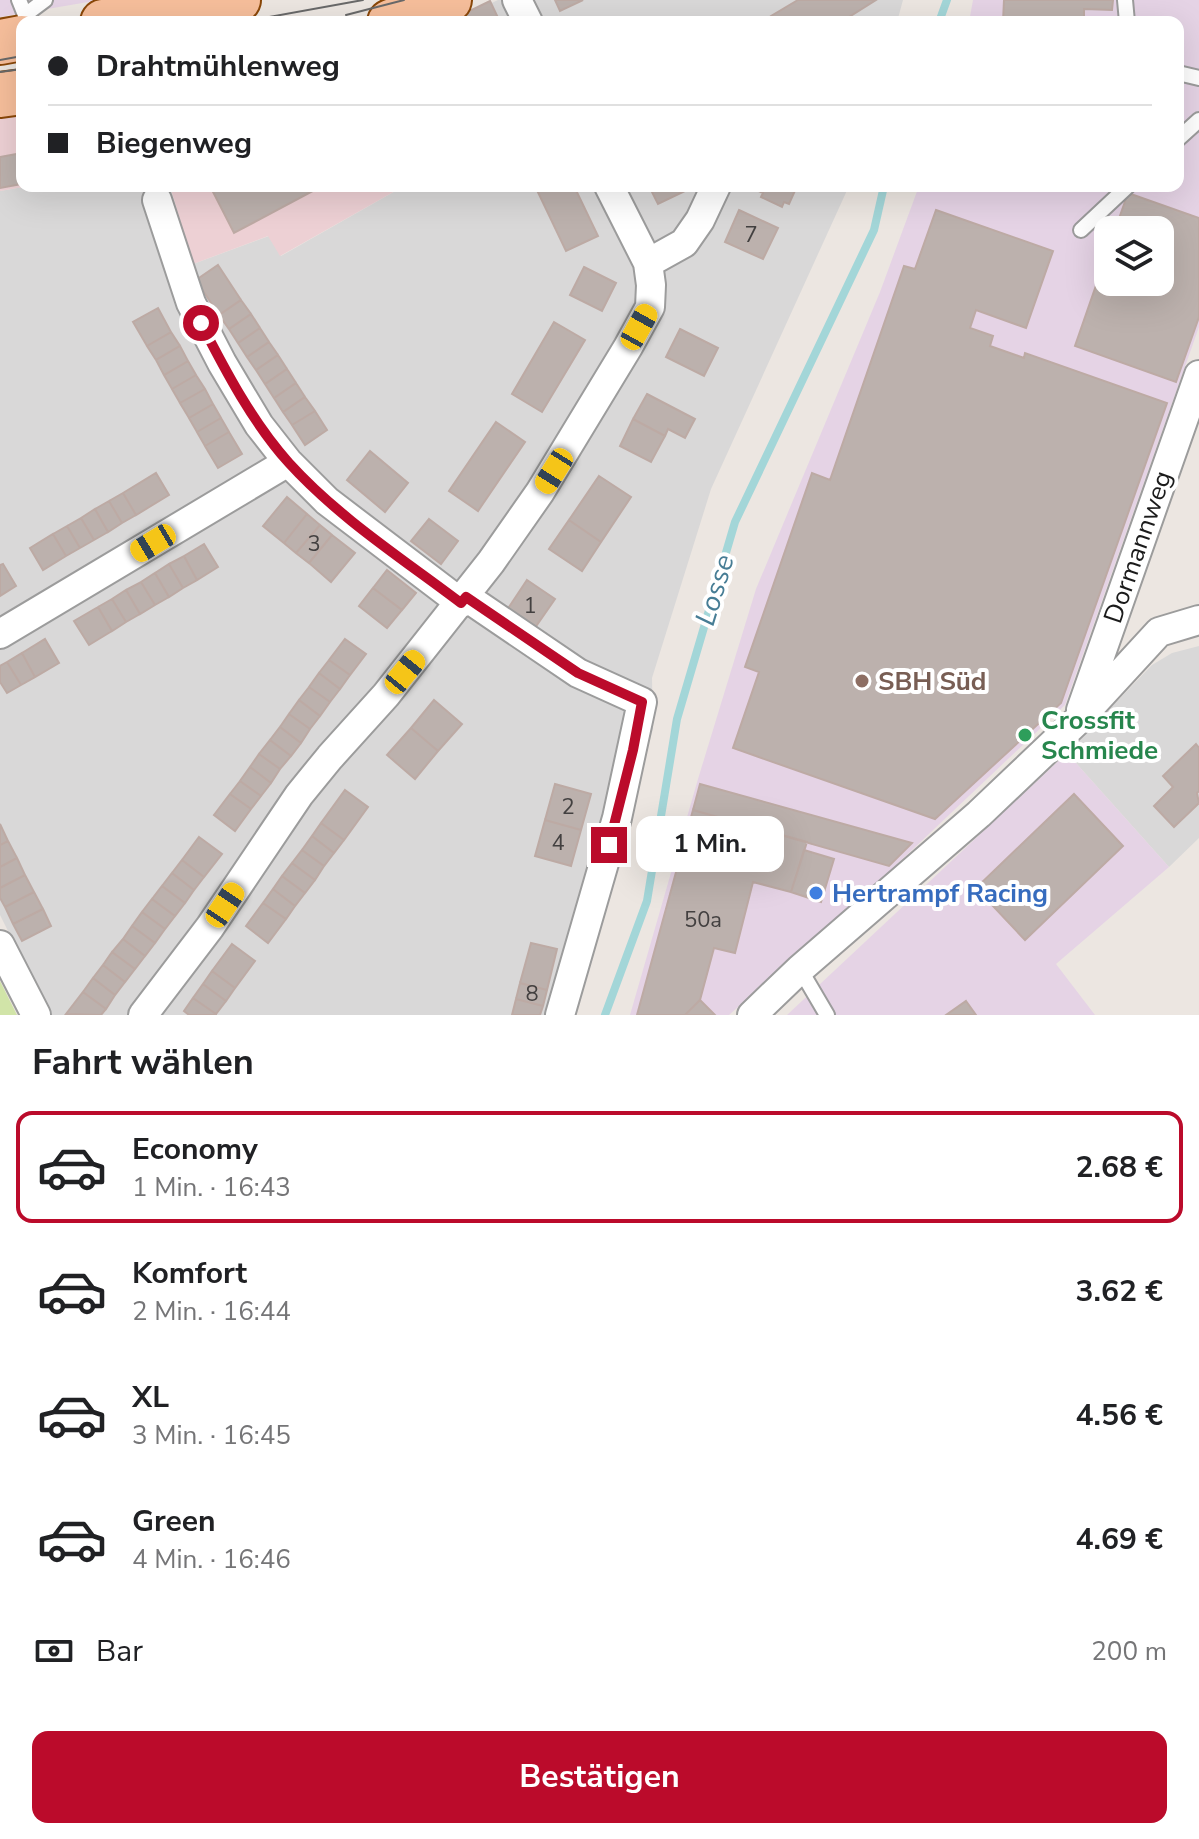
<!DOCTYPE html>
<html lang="de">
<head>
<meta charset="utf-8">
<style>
  body { margin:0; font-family:"Nunito Sans",sans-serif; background:#f2f2f2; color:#202124; height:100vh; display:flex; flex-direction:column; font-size:30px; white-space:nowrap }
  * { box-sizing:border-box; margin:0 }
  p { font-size:26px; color:#757577 }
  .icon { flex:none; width:44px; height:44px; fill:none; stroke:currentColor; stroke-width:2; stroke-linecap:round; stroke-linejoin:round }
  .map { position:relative; height:1015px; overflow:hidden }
  .side { display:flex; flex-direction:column; background:#fff; flex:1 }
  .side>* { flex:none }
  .hud { position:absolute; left:16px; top:16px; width:1168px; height:176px; border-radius:16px; box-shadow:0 8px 32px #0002; display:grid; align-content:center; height:176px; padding:0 32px; background:#fff }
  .buttons { position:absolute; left:1094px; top:216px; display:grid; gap:16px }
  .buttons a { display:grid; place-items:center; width:80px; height:80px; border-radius:16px; background:#fff; box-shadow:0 8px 32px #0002; font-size:40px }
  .end { position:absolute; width:36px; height:36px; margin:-18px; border:10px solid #bb0b2b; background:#fff; box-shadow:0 0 0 4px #fff }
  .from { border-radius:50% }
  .bubble { position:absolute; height:56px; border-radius:16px; background:#fff; box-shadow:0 8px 32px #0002; font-size:26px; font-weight:700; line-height:56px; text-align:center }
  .car { position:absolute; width:24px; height:48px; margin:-24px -12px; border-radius:10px; box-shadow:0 0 6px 2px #0007; background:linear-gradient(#f5c518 24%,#345 0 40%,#f5c518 0 76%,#345 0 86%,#f5c518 0) }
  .hud b { display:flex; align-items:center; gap:28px; height:76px; font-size:30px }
  .hud b+b { border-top:2px solid #e0e0e0 }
  .hud i { width:20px; height:20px; background:#202124 }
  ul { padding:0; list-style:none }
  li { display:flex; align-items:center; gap:24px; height:112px; margin:0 16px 12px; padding:0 16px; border:4px solid transparent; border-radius:16px }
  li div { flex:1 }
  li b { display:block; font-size:30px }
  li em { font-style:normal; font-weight:700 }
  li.on { border-color:#bb0b2b }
  li>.icon { width:72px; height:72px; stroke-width:1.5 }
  h2 { padding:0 32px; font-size:36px; line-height:96px }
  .pay { display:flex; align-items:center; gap:20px; height:88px; padding:0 32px; font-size:30px }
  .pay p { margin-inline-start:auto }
  .button { display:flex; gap:16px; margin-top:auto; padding:16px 32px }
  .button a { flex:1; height:92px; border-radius:16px; background:#bb0b2b; color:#fff; font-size:32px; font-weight:700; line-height:92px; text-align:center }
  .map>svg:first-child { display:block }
  .residential { fill:#d9d8d8 }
  .commercial { fill:#edd0d4 }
  .industrial { fill:#e5d3e5; fill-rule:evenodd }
  .grass { fill:#d1e4a8 }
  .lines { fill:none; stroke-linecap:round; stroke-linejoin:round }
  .stream { stroke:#a3d6d8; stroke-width:8 }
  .building { fill:#bcb1ad; stroke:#bdaaa4; stroke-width:2 }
  .lane-casing { stroke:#9c9c9c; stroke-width:18 }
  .street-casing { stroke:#9c9c9c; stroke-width:32 }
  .primary-casing { stroke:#8a4708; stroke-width:48 }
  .lane { stroke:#fff; stroke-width:14 }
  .street { stroke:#fff; stroke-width:28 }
  .primary { stroke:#f6be9b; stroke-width:44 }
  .tram { stroke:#696969; stroke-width:2 }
  .route { stroke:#bb0b2b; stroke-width:10 }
  .education-dot { fill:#8d6e63; stroke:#fff; stroke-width:3 }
  .leisure-dot { fill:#2e9e5b; stroke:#fff; stroke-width:3 }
  .shop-dot { fill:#3f7fe0; stroke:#fff; stroke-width:3 }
  .labels { text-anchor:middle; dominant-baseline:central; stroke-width:8; stroke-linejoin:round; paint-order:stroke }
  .number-label { font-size:22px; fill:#434040 }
  .street-label { font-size:26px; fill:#1b1b1b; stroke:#fff }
  .education-label { font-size:26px; font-weight:bold; fill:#785e54; stroke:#fff; text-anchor:start }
  .leisure-label { font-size:26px; font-weight:bold; fill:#27864d; stroke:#fff; text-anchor:start }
  .shop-label { font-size:26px; font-weight:bold; fill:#366cbe; stroke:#fff; text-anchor:start }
  .water-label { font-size:28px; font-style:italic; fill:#477d95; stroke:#fff }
</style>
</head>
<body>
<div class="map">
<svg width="1199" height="1015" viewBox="0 0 1199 1015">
  <rect width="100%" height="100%" fill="#ece6e1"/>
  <path class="residential" d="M498 0H903L897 22H450Z
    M29 186H170L193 264 269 236 281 256 404 186H849L711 489 652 678 653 729 572 1015H50L0 915V191Z
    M1199 646V838L1169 867 1067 753 1152 665 1172 653Z"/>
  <path class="commercial" d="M22 113V186H29L0 191V115Z
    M170 186H404L280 256 268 236 193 264Z"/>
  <path class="industrial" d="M0 0H100L0 17Z
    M973 0H1199V327L1065 705 893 868 729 1015H630L698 779 756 589 880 292 919 186H1178V22H969ZM1108 230H1160V282H1108Z
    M1067 753 1169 867 1056 964 1095 1015H787Z"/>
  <path class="grass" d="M0 981 17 1015H0Z"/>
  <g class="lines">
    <path class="stream" d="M939 22 947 0
      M605 1015 647 901 677 719 735 522 874 230 884 186"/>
  </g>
  <path class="building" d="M555 0H583L560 11Z
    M798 0H876L841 22H775L771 16Z
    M1004 0H1113L1112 10 1084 9V22H1003Z
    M490 1 500 22H447Z
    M22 153V184L0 188V157Z
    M210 186H322L234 233Z
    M535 186H574L598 236 566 251Z
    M649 186H685L687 190 658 204Z
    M797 186 789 204 784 202 782 207 761 197 763 193 750 187Z
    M1128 193 1199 218V317L1176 382 1075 346 1108 251V282H1160V230H1115Z
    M739 210 778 228 763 259 725 242Z
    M936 210 1053 251 1026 328 976 310 970 328 993 336 990 346 1024 358 1025 353 1167 403 1061 703 935 819 733 748 759 672 745 667 812 473 830 480 904 266 915 269Z
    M218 265 241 300 219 315 196 280Z
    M584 267 616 283 602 311 570 295Z
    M241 300 251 314 229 329 219 315Z
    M158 308 171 332 147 346 133 322Z
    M251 314 260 328 238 343 229 329Z
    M554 322 585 340 542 412 512 394Z
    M260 328 269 342 247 357 238 343Z
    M680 329 718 348 704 376 666 357Z
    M171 332 180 346 156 360 147 346Z
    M269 342 278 355 256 370 247 357Z
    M180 346 188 361 164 375 156 360Z
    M278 355 287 369 265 384 256 370Z
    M188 361 196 375 172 389 164 375Z
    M287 369 296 383 274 398 265 384Z
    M196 375 205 389 180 403 172 389Z
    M296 383 305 397 283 412 274 398Z
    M205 389 213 404 189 418 180 403Z
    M647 394 695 419 685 438 668 429 665 436 633 419Z
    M305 397 315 411 292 425 283 412Z
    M213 404 221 418 197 432 189 418Z
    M315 411 327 430 305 445 292 425Z
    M221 418 229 432 205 446 197 432Z
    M633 419 665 436 651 462 620 446Z
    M496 422 525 442 478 511 449 491Z
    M229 432 242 454 218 468 205 446Z
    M370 451 408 483 385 512 347 480Z
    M156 473 169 495 136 515 123 493Z
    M599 476 631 497 601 542 569 520Z
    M123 493 136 515 122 523 109 501Z
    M287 497 307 514 284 543 263 526Z
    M109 501 122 523 108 532 95 509Z
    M95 509 108 532 94 540 81 518Z
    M307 514 320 525 296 553 284 543Z
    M81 518 94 540 80 548 67 526Z
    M429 519 458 541 441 564 411 541Z
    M569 520 601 542 582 571 549 549Z
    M320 525 332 535 309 563 296 553Z
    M67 526 80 548 66 556 53 534Z
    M53 534 66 556 43 570 30 548Z
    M332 535 355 553 331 582 309 563Z
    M204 544 218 567 197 580 184 556Z
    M184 556 197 580 183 588 169 564Z
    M3 564 16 586 0 596V565Z
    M169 564 183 588 169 597 155 573Z
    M387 570 416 593 402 610 373 588Z
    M155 573 169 597 155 605 141 582Z
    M527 580 555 599 532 632 505 613Z
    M141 582 155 605 140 614 126 590Z
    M373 588 402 610 387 628 359 606Z
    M126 590 140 614 126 622 112 599Z
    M112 599 126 622 112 631 98 607Z
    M98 607 112 631 89 645 74 621Z
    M45 639 59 663 35 677 22 653Z
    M345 639 366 654 350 675 329 660Z
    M22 653 35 677 21 685 7 662Z
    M329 660 350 675 340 689 319 673Z
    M7 662 21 685 7 693 0 682V666Z
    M319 673 340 689 330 702 309 687Z
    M309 687 330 702 320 716 299 700Z
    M299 700 320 716 310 729 289 714Z
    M434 700 462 724 438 751 411 728Z
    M289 714 310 729 301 743 280 727Z
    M280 727 301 743 291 756 270 740Z
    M411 728 438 751 415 779 387 755Z
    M270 740 291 756 280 769 259 754Z
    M1196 744 1199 748V791L1197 793 1199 803 1174 827 1154 806 1173 787 1163 776Z
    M259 754 280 769 271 783 250 767Z
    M250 767 271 783 261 796 240 781Z
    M240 781 261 796 251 809 230 794Z
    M555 784 591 794 581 830 545 820Z
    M700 784 912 843 889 866 693 810Z
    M345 790 368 807 344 840 321 823Z
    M230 794 251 809 235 831 214 815Z
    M1074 794 1123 846 1025 940 976 888Z
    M693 810 807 842 791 892 753 882 735 953 714 948 700 1000 685 1015H637Z
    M545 820 581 830 571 866 535 856Z
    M321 823 344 840 334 853 312 836Z
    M0 824 8 841 0 845Z
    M312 836 334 853 324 866 302 850Z
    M199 837 222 854 204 877 182 860Z
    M8 841 17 858 0 867V845Z
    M302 850 324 866 315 880 292 863Z
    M804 850 834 859 821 902 791 892Z
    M17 858 25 875 0 888V867Z
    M182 860 204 877 194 890 172 873Z
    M292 863 315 880 305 893 282 876Z
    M172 873 194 890 185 903 162 886Z
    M25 875 34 892 5 907 0 898V888Z
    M282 876 305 893 295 906 273 889Z
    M162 886 185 903 175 916 152 899Z
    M273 889 295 906 286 919 263 903Z
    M34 892 43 909 13 924 5 907Z
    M152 899 175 916 165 929 142 912Z
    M263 903 286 919 268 943 246 926Z
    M43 909 51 926 22 941 13 924Z
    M142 912 165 929 155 943 132 926Z
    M132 926 155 943 145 956 123 939Z
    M123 939 145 956 135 969 112 952Z
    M531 943 557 949 547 990 520 983Z
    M232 944 255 961 235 988 212 971Z
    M112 952 135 969 125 982 103 965Z
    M103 965 125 982 115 995 93 978Z
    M212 971 235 988 226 1001 203 984Z
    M93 978 115 995 106 1009 83 992Z
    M520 983 547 990 543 1006 516 999Z
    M203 984 226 1001 216 1014 193 998Z
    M83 992 106 1009 101 1015 66 1014Z
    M193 998 216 1014V1015H189L184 1011Z
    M516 999 543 1006 540 1015H512Z
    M700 1000 715 1015H685Z
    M966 1001 976 1015H946Z"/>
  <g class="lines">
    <defs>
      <path id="lane" d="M19 0 25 15
        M1125 0 1127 22
        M25 22V15L45 0
        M1178 73 1199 78
        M1178 139 1199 120
        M1081 230 1128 186
        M800 969 827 1015"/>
      <path id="street" d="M517 0 528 22
        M157 200 191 303 222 363 259 425 288 462 327 501 461 603
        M648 263 684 243 700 220 716 186
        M466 597 578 673 642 702 617 818 560 1015
        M0 634 288 462
        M1081 710 1199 375
        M0 945 36 1015
        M143 1015 210 927 299 795 330 757 386 695 491 562 540 492 628 347 650 307 651 285 648 263 609 186
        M752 1015 800 969 979 814 1078 720 1159 632 1199 620"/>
      <path id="primary" d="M103 22 238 0
        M390 22 449 0
        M0 42 22 38
        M0 95 22 92"/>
    </defs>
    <use href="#lane" class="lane-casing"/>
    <use href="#street" class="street-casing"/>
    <use href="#primary" class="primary-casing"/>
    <use href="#lane" class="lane"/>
    <use href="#street" class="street"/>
    <use href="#primary" class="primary"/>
    <path class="tram" d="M346 15 404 0
      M242 22 363 0
      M0 60 22 56
      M0 72 22 69"/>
  </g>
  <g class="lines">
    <path class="route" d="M201 323C226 372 253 423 289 463 339 518 403 559 461 603L466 597 578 673 642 702 633 750 609 845"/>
  </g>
  <circle class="education-dot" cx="862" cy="681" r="8"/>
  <circle class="leisure-dot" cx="1025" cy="735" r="8"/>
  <circle class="shop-dot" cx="816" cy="893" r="8"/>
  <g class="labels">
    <g class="number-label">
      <text x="751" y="235">7</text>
      <text x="314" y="544">3</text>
      <text x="530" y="606">1</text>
      <text x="568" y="807">2</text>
      <text x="558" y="843">4</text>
      <text x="703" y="920">50a</text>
      <text x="532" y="994">8</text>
    </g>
    <g class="street-label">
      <text transform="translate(1138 547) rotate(-71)">Dormannweg</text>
    </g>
    <g class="education-label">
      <text x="878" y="681">SBH Süd</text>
    </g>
    <g class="leisure-label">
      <text x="1041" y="720">Crossfit<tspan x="1041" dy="30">Schmiede</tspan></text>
    </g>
    <g class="shop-label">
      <text x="832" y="893">Hertrampf Racing</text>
    </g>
    <g class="water-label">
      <text transform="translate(715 590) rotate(-73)">Losse</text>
    </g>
  </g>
</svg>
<div class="buttons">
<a><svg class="icon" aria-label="layers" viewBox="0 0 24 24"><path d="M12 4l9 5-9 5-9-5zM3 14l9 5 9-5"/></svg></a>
</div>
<i class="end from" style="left:201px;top:323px"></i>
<i class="end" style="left:609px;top:845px"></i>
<div class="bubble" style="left:636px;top:816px;width:148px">1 Min.</div>
<i class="car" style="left:639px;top:327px;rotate:29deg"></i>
<i class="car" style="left:554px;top:471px;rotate:212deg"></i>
<i class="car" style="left:153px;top:543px;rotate:239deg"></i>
<i class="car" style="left:405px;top:672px;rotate:39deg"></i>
<i class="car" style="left:225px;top:905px;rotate:34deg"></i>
<div class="hud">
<b><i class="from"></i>Drahtmühlenweg</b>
<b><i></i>Biegenweg</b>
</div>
</div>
<section class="side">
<h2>Fahrt wählen</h2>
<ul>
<li class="on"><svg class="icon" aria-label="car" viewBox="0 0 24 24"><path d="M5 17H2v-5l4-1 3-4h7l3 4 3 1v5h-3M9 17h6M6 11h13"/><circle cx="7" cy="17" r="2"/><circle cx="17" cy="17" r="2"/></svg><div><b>Economy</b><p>1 Min. · 16:43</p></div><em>2.68 €</em></li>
<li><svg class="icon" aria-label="car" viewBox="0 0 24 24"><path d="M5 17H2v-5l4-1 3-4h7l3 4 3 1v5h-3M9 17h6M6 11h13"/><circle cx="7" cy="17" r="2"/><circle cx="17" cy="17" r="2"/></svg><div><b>Komfort</b><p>2 Min. · 16:44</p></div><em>3.62 €</em></li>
<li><svg class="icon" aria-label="car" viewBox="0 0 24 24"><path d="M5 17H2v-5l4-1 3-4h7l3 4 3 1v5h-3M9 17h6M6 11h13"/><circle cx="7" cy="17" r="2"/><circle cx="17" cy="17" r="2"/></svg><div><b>XL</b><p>3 Min. · 16:45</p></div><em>4.56 €</em></li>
<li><svg class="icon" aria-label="car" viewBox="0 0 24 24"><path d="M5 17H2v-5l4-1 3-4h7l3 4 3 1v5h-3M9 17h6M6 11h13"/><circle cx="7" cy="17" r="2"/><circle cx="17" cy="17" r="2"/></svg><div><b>Green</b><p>4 Min. · 16:46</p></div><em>4.69 €</em></li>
</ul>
<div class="pay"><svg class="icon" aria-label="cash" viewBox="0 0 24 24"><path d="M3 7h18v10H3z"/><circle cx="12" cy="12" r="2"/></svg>Bar<p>200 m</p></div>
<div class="button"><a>Bestätigen</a></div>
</section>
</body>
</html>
